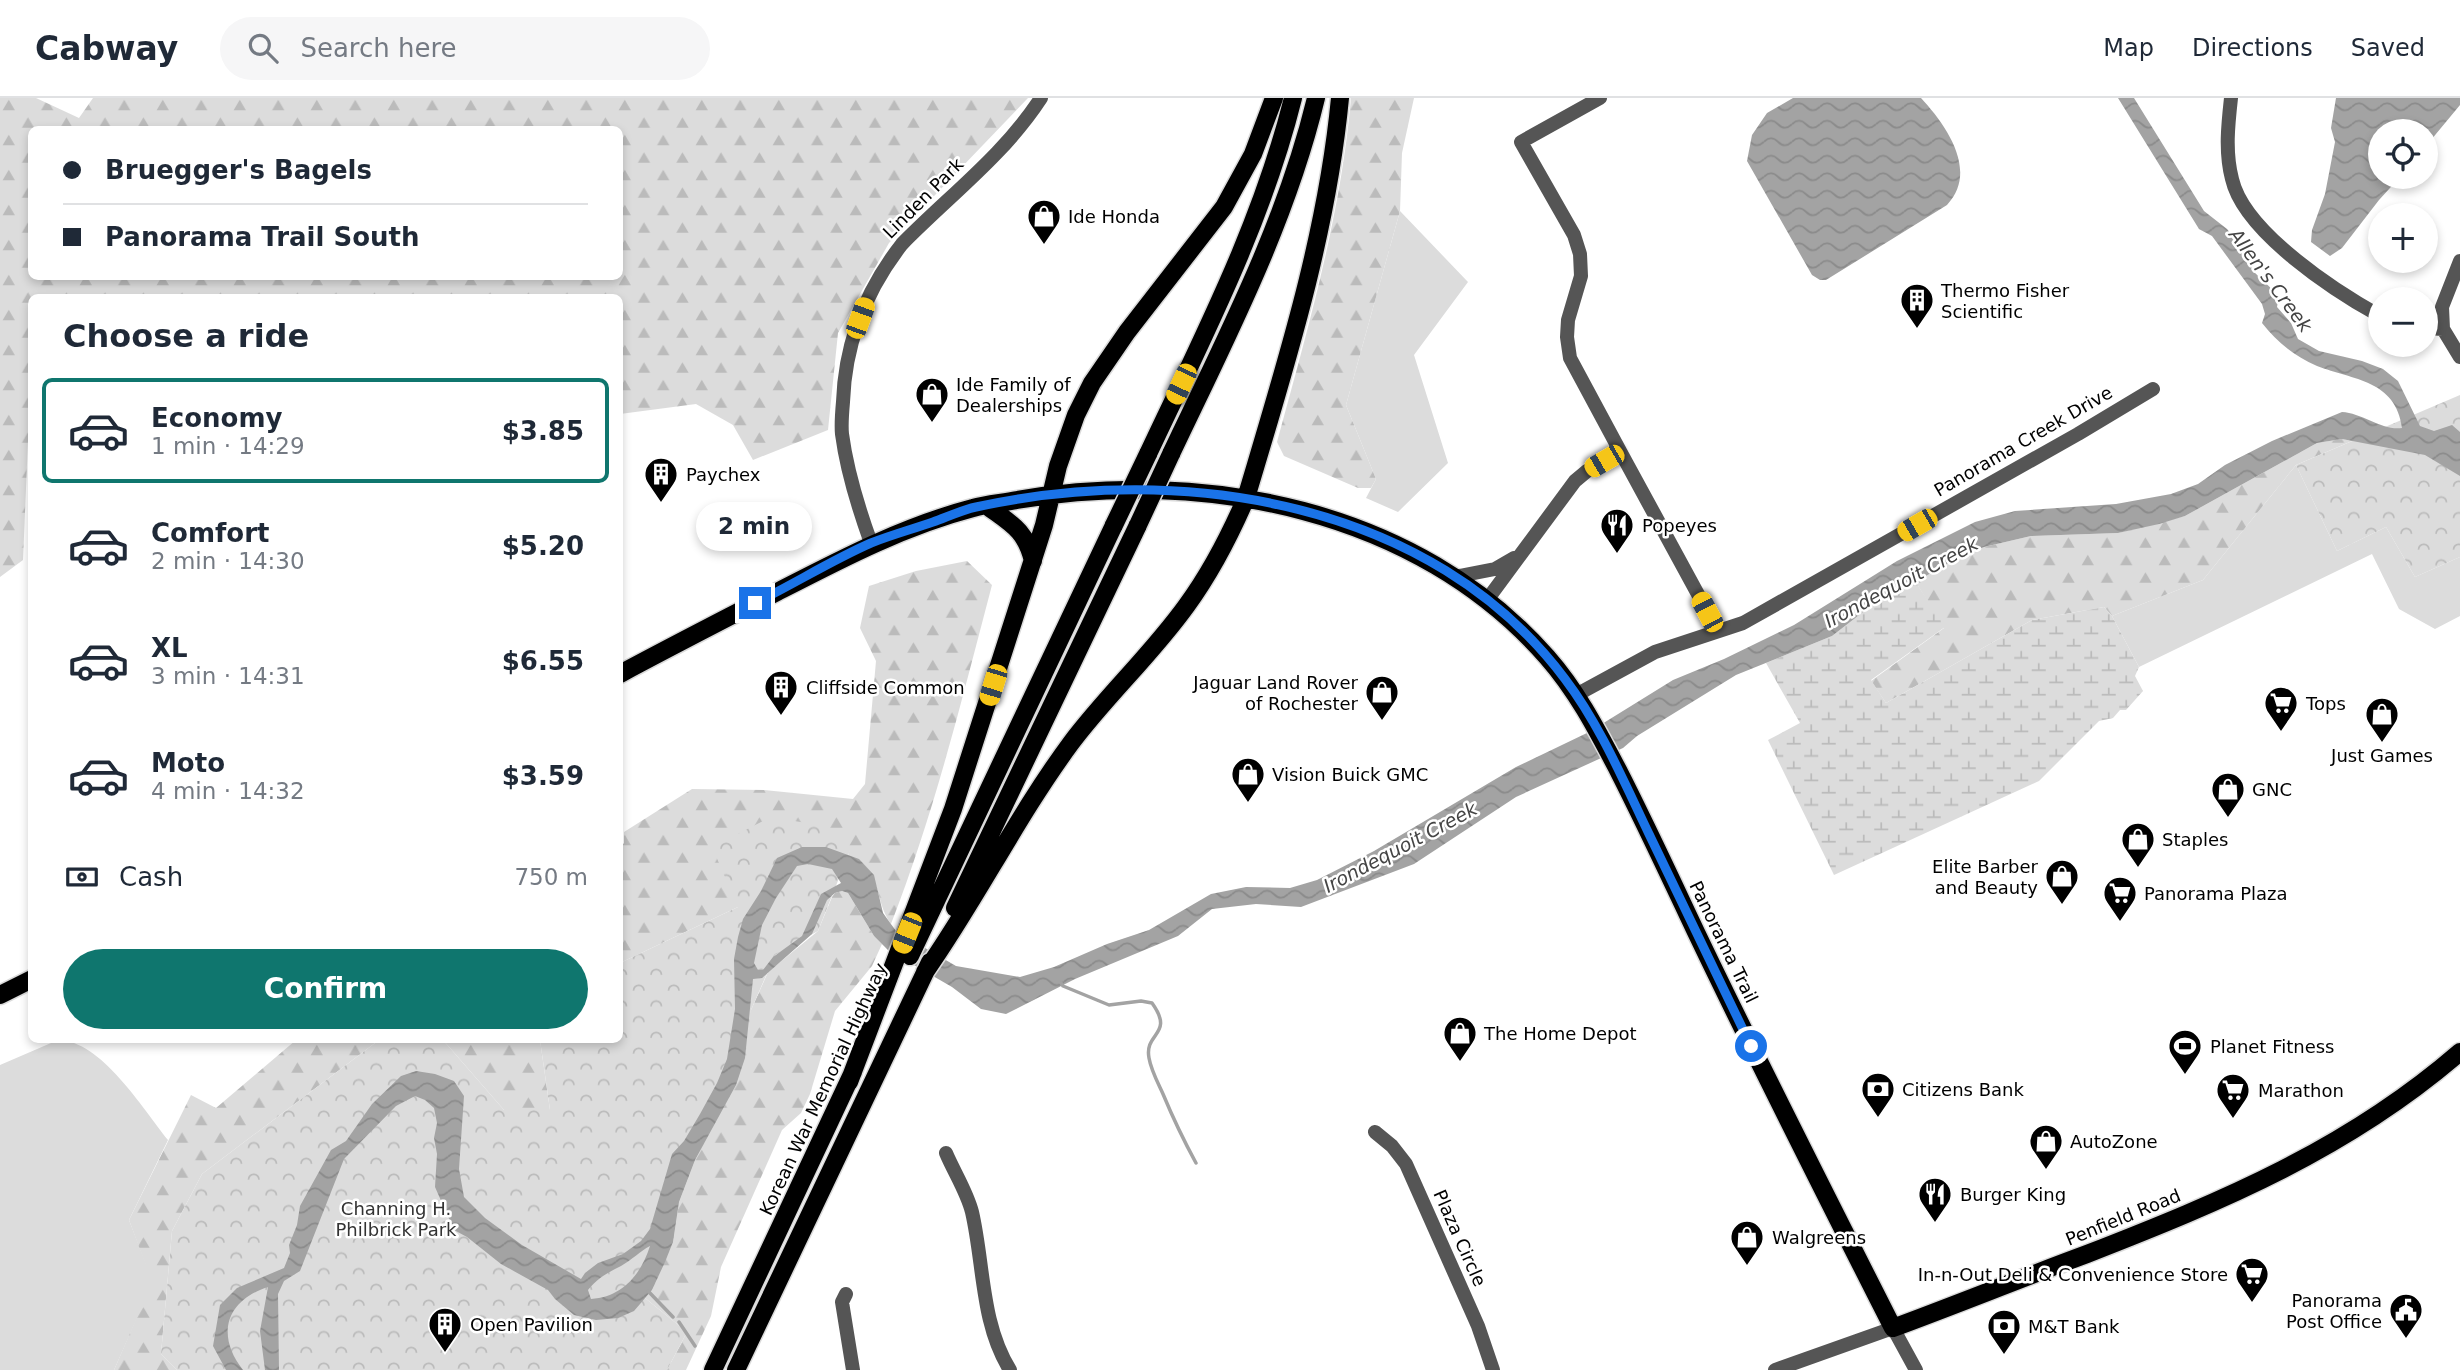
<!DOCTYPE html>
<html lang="en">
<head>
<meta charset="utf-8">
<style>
  body { margin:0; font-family:"DejaVu Sans",sans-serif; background:#f6f6f7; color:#1f2937; height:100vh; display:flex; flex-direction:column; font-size:26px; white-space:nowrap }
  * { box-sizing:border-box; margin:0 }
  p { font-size:23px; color:#747a83 }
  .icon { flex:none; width:38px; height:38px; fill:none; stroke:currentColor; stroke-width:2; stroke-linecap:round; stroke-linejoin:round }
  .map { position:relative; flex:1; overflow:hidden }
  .side { position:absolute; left:28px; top:196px; width:595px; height:749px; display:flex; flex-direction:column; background:#fff; border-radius:10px; box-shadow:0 4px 10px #0003 }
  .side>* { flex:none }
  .guide { position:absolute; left:28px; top:28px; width:595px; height:154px; border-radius:10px; box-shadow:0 4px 10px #0003; display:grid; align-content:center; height:154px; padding:0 35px; background:#fff }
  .tools { position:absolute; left:2368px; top:21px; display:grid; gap:14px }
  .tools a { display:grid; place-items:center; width:70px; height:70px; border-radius:50%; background:#fff; box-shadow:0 4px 10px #0003; font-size:35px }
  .end { position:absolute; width:32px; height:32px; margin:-16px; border:9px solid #1a73e8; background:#fff; box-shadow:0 0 0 4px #fff }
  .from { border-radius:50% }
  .bubble { position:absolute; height:49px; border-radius:24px; background:#fff; box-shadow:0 4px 10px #0003; font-size:23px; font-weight:700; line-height:49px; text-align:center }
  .car { position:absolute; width:21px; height:42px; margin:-21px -10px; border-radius:9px; box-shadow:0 0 5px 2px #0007; background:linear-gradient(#f5c518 24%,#345 0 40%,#f5c518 0 76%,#345 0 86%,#f5c518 0) }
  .guide b { display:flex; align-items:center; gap:24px; height:66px; font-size:26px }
  .guide b+b { border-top:2px solid #e0e1e3 }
  .guide i { width:18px; height:18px; background:#1f2937 }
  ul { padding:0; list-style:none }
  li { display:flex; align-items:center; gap:21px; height:105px; margin:0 14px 10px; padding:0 21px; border:4px solid transparent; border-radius:10px }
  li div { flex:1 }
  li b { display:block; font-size:26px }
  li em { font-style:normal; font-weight:700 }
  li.on { border-color:#0f766e }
  li>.icon { width:63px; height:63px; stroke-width:1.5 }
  h2 { padding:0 35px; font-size:32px; line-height:84px }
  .pay { display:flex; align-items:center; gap:18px; height:77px; padding:0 35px; font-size:26px }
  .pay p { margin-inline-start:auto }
  .cta { display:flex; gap:14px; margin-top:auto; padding:14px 35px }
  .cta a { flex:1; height:80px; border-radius:42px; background:#0f766e; color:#fff; font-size:28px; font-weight:700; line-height:80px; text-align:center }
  header { display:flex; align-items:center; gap:42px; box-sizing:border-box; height:98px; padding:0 35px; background:#fff; border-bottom:2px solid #e0e1e3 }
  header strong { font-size:33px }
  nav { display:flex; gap:38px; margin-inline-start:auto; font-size:24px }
  .search { width:490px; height:63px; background:#f6f6f7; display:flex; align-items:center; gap:18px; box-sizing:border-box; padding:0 24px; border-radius:38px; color:#747a83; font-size:26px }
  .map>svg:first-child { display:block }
  .green { fill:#dcdcdc }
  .forest { fill:url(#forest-firs); fill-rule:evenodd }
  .wetland { fill:url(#wetland-marsh) }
  .park { fill:url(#park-crowns) }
  .water { fill:url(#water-waves); fill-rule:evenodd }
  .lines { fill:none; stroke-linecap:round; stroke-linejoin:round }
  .stream { stroke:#a3a3a3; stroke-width:3.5 }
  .major-casing { stroke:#dbdbdb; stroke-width:21 }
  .minor { stroke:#555; stroke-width:14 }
  .major { stroke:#000; stroke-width:18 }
  .major-bridge-casing { stroke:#dbdbdb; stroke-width:21; stroke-linecap:butt }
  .major-bridge { stroke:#000; stroke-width:18 }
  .route { stroke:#1a73e8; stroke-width:9 }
  .labels { text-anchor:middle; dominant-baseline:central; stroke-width:5; stroke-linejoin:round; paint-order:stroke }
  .street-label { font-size:18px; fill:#000; stroke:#fff }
  .poi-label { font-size:18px; fill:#000; stroke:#fff; text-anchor:start }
  .park-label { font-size:18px; fill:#333; stroke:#fff }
  .water-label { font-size:19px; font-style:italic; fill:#444; stroke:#fff }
</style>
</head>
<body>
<header>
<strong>Cabway</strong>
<div class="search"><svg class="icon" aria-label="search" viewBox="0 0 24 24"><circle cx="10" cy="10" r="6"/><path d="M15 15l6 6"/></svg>Search here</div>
<nav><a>Map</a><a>Directions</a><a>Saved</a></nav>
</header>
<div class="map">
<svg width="2460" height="1272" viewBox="0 0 2460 1272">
  <defs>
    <pattern id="forest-firs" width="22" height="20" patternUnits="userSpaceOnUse" patternTransform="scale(1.75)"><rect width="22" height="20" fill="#dcdcdc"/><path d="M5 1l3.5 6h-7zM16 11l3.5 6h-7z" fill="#bbb"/></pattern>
    <pattern id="wetland-marsh" width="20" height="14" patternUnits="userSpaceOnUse" patternTransform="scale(1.75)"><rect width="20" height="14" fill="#dcdcdc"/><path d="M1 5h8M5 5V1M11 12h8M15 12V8" fill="none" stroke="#bbb"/></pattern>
    <pattern id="park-crowns" width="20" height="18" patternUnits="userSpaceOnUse" patternTransform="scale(1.75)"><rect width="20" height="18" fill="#dcdcdc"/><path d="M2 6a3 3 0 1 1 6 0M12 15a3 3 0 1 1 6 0" fill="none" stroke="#bbb"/></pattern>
    <pattern id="water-waves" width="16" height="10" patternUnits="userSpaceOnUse" patternTransform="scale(1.75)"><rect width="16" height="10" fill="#a3a3a3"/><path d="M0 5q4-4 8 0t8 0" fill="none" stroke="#8b8b8b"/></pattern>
  </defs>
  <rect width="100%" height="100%" fill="#fff"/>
  <path class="green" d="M1400 113 1468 184 1414 257 1448 365 1398 414 1366 400 1376 381 1346 307Z
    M2296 367 2337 453 2386 429 2415 479 2460 459V518L2435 531 2399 511 2372 456 2139 569 2112 518 2203 482Z
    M58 942C101 942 143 1011 168 1042L129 1122 153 1184 114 1272H0V967Z"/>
  <path class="forest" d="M0 0H36L79 20 93 0H1028L889 145 838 235 828 332 753 362 733 327 696 306 620 316V200H32V318L29 319 23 462 0 479ZM32 32H620V178H32Z
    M1351 0H1414L1402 55 1400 113 1346 307 1376 381 1371 390H1358L1284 358 1277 344C1308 230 1341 117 1351 0Z
    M2342 341 2352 343 2296 367 2203 482 2112 518 2104 509 2032 522 1886 605 1871 583 1944 530 1915 483 1963 457 1984 449 2031 438 2118 435 2185 418 2317 345Z
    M967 463 992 487C962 601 934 716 891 826 873 801 883 769 848 758L850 750 738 809 620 865V750L624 745V734L692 691 764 692 853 701 865 686 876 563 860 530 869 488 916 473Z
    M842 793 848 795 874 838 882 846 872 868 835 913 810 996 801 1015 782 1032 721 1169 711 1218 686 1272H667L687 1234 645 1200 652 1192 673 1144 679 1104 695 1062 712 1028 751 912 768 874 818 833 832 799 835 795Z
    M296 942H399H379L202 1076 172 1133 161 1256 177 1272H114L152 1184 129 1122 191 997 216 1010Z
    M443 942H540L550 1012H504Z"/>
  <path class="wetland" d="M1915 483 1945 529 1871 582 1886 605 2032 522 2104 509 2112 518 2139 569 2135 578 2143 593 2126 612H2120L2113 620 2099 623 2039 683 1834 777 1768 642 1800 625 1766 565 1832 538 1867 511Z"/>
  <path class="park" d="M2460 297V459L2415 479 2386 429 2337 453 2296 367Z
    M771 719 824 728 851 750 818 833 775 857 751 912 745 960 736 987 695 1062 679 1104 673 1144 652 1192 645 1200 687 1234 667 1272H177L161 1256 172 1133 202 1076 379 942H443L504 1012H550L540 942H620V865L738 809 712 749Z"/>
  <path class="water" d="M1793 0H1921C1946 27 1979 73 1947 107L1826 182H1820L1812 177 1747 63 1752 37 1767 15Z
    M2118 0H2134L2204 113 2227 131 2242 150 2254 174 2275 194 2278 203 2277 209 2291 225 2298 241 2319 253 2362 263 2383 271 2398 283 2420 328 2434 333 2452 327 2460 334V378L2425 357 2342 341 2317 345 2185 418 2159 426 2118 435 2031 438 1984 449 1963 457 1867 511 1832 538 1736 577 1637 638 1623 650 1516 699 1414 766 1301 809 1256 806 1212 811 1178 838 1075 881 1006 916 981 911 952 889 888 852 874 838 848 795 842 793 835 795 827 802 812 836 762 880 753 881 745 960 736 987 695 1062 679 1104 673 1144 665 1164 652 1192 634 1213 618 1220 596 1222 574 1217 555 1201 548 1192 501 1166 467 1139 454 1132 435 1089 437 1056 434 1040 437 1025 434 1010 425 1002 415 998 396 1008 344 1061 300 1173 284 1183 278 1196 279 1272H265L260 1233 268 1189C225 1203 216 1238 243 1272H226L213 1248 220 1207 237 1190 284 1170 290 1155 289 1147 297 1127 300 1108 331 1052 346 1043 372 1006 401 978 416 973 435 976 454 983 464 998 459 1071 464 1099 485 1120 522 1147 581 1181 585 1175 598 1165 623 1156 641 1143 650 1131 672 1056 684 1043 700 1016 717 985 727 961 735 911 734 861 738 839 743 821 761 793 777 760 802 749H826L859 761 874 777 883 815 896 833 956 868 1020 879 1054 869 1107 846 1149 832 1211 796 1246 789 1290 790 1317 782 1374 753 1516 669 1589 634 1673 582 1724 561 1794 527 1897 463 1975 424 2015 413 2116 406 2171 396 2198 386 2225 367 2272 343 2342 314C2362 315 2383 333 2402 330 2396 282 2353 282 2317 268 2294 258 2277 244 2262 225L2265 216 2262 206 2212 138 2199 131ZM808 766 832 771 841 785 821 796 802 838 773 859 763 872H758L754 865 762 827 776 800 797 768ZM650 1148C641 1176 623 1199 591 1201L588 1192C598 1180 607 1175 621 1168 632 1162 640 1153 650 1148Z
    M2336 0H2460V7L2426 48V33H2380V79H2400L2379 102 2342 150 2330 158 2311 144 2312 132 2325 96 2335 44 2331 30Z"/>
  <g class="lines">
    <path class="stream" d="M1061 885 1063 888 1109 907 1141 903 1152 905C1175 937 1144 934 1149 960 1151 972 1158 985 1163 996 1173 1020 1184 1043 1196 1065
      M648 1193 673 1219
      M679 1224 695 1248"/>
    <defs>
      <path id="major" d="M1148 356C1203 239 1262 125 1293 0
        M1171 356C1226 240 1286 125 1316 0
        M987 408C1010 425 1026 432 1033 463
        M620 576C672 548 725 521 777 494 841 461 904 428 973 410 987 406 1002 405 1017 402 1204 370 1417 411 1547 559 1577 593 1597 632 1618 672 1645 725 1670 779 1695 832 1759 966 1826 1098 1893 1230 1958 1206 2022 1180 2087 1156 2223 1103 2348 1051 2460 954
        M955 810 1138 427
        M910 858 1114 427
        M925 874C977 800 1017 718 1071 645 1107 597 1152 556 1187 507 1211 474 1230 437 1246 400 1285 269 1327 137 1340 0
        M0 897 32 881
        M849 984 953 711 1044 427 1058 368 1076 317 1092 285 1127 234 1224 109 1253 56 1274 0
        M713 1272 853 974
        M736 1272 930 864"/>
    </defs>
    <use href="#major" class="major-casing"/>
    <path class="minor" d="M2231 0C2228 27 2225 54 2232 81 2244 134 2335 193 2380 218
      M2460 163 2442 209 2443 231 2460 259
      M2426 230 2443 231
      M1620 353 1718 533
      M871 445C858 409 847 374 842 336 841 326 842 315 843 304 845 246 866 192 902 146 949 98 1004 57 1041 0
      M1454 479 1495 471 1514 460
      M1487 502 1575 383 1587 373 1620 353 1570 260 1567 239 1568 222 1581 178 1580 156 1574 137 1521 44 1600 0
      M1576 597 1655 554 1743 525 2078 336 2153 291
      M1375 1034 1392 1048 1406 1066 1478 1228 1493 1272
      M946 1055C954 1074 967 1094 972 1114 984 1166 981 1226 1010 1272
      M846 1196 842 1204 853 1272
      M1775 1272 1893 1230 1916 1272"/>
    <use href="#major" class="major"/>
    <defs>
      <path id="major-bridge" d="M1114 427 1148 356
        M1138 427 1171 356"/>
    </defs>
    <use href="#major-bridge" class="major-bridge-casing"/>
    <use href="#major-bridge" class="major-bridge"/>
  </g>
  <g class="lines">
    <path class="route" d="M755 505C794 486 832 462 871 445 891 437 913 431 933 424 947 419 962 412 976 409 1182 364 1432 403 1565 581 1600 627 1624 684 1649 736 1683 807 1717 877 1751 948"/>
  </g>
  <defs>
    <symbol id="shop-pin" viewBox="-11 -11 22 30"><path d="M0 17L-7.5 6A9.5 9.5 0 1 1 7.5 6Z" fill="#000" stroke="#fff"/><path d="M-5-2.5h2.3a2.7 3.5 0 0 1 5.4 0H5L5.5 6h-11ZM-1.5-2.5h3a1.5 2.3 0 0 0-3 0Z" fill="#fff"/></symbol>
    <symbol id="building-pin" viewBox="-11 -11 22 30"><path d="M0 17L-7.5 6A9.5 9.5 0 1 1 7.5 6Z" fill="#000" stroke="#fff"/><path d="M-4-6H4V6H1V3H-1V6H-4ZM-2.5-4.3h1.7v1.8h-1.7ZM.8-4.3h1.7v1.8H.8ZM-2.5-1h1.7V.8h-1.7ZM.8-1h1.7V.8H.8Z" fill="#fff"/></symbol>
    <symbol id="restaurant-pin" viewBox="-11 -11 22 30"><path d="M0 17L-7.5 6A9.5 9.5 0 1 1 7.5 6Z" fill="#000" stroke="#fff"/><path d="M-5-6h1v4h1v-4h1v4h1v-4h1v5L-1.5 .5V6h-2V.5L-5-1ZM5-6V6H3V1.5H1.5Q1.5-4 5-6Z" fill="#fff"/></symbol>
    <symbol id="supermarket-pin" viewBox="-11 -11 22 30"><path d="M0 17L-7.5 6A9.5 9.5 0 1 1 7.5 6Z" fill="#000" stroke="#fff"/><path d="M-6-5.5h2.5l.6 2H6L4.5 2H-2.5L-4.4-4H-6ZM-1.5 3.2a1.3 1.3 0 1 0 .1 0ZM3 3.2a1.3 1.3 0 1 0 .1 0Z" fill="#fff"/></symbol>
    <symbol id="stadium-pin" viewBox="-11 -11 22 30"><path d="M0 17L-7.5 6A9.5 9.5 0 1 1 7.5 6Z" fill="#000" stroke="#fff"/><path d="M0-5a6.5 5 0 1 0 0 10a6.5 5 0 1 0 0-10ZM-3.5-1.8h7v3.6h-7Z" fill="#fff"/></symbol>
    <symbol id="bank-pin" viewBox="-11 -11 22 30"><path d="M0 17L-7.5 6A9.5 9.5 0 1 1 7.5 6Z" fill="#000" stroke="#fff"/><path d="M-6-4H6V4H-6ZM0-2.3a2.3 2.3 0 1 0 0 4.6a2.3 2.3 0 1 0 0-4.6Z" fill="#fff"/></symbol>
    <symbol id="civic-pin" viewBox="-11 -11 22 30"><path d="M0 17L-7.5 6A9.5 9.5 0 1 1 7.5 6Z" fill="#000" stroke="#fff"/><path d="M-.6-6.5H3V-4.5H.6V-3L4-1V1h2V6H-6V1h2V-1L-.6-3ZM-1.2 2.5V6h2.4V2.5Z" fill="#fff"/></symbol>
  </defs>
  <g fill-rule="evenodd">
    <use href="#shop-pin" x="1025" y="99" width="38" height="52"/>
    <use href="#building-pin" x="1898" y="183" width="38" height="52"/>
    <use href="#shop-pin" x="913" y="277" width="38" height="52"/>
    <use href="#building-pin" x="642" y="357" width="38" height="52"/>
    <use href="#restaurant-pin" x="1598" y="408" width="38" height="52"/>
    <use href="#building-pin" x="762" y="570" width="38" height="52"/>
    <use href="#shop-pin" x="1363" y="575" width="38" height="52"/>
    <use href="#supermarket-pin" x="2262" y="586" width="38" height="52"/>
    <use href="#shop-pin" x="2363" y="597" width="38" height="52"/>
    <use href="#shop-pin" x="1229" y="657" width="38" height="52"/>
    <use href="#shop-pin" x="2209" y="672" width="38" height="52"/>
    <use href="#shop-pin" x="2119" y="722" width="38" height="52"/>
    <use href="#shop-pin" x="2043" y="759" width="38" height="52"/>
    <use href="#supermarket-pin" x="2101" y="776" width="38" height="52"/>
    <use href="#shop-pin" x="1441" y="916" width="38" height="52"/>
    <use href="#stadium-pin" x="2166" y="929" width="38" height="52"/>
    <use href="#bank-pin" x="1859" y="972" width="38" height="52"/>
    <use href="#supermarket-pin" x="2214" y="973" width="38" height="52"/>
    <use href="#shop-pin" x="2027" y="1024" width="38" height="52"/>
    <use href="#restaurant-pin" x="1916" y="1077" width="38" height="52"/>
    <use href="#shop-pin" x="1728" y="1120" width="38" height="52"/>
    <use href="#supermarket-pin" x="2233" y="1157" width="38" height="52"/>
    <use href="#civic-pin" x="2387" y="1193" width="38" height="52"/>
    <use href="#building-pin" x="426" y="1207" width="38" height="52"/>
    <use href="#bank-pin" x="1985" y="1209" width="38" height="52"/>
  </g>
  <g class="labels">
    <g class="street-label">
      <text transform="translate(923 100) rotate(-45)">Linden Park</text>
      <text transform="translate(2023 343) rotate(-30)">Panorama Creek Drive</text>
      <text transform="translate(1724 844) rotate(64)">Panorama Trail</text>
      <text transform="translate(823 991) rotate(-65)">Korean War Memorial Highway</text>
      <text transform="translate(2123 1119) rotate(-22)">Penfield Road</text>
      <text transform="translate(1460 1140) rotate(66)">Plaza Circle</text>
    </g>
    <g class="poi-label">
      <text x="1068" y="118">Ide Honda</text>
      <text x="1941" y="192">Thermo Fisher<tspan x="1941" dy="21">Scientific</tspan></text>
      <text x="956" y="286">Ide Family of<tspan x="956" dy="21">Dealerships</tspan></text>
      <text x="686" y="376">Paychex</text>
      <text x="1642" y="427">Popeyes</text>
      <text x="1358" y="584" text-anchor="end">Jaguar Land Rover<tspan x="1358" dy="21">of Rochester</tspan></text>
      <text x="806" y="589">Cliffside Common</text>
      <text x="2306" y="605">Tops</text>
      <text x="2382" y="657" text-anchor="middle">Just Games</text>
      <text x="1272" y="676">Vision Buick GMC</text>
      <text x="2252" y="691">GNC</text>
      <text x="2162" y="741">Staples</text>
      <text x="2038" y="768" text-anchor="end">Elite Barber<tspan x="2038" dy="21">and Beauty</tspan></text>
      <text x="2144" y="795">Panorama Plaza</text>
      <text x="1484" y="935">The Home Depot</text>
      <text x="2210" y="948">Planet Fitness</text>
      <text x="1902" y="991">Citizens Bank</text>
      <text x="2258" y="992">Marathon</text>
      <text x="2070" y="1043">AutoZone</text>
      <text x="1960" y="1096">Burger King</text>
      <text x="1772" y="1139">Walgreens</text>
      <text x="2228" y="1176" text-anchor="end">In-n-Out Deli &amp; Convenience Store</text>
      <text x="2382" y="1202" text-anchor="end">Panorama<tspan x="2382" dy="21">Post Office</tspan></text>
      <text x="470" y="1226">Open Pavilion</text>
      <text x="2028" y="1228">M&amp;T Bank</text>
    </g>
    <g class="park-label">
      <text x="396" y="1110">Channing H.<tspan x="396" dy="21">Philbrick Park</tspan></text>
    </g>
    <g class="water-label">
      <text transform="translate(2271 182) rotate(53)">Allen's Creek</text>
      <text transform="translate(1901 484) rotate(-28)">Irondequoit Creek</text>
      <text transform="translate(1400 749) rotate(-28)">Irondequoit Creek</text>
    </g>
  </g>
</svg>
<div class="tools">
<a><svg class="icon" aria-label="locate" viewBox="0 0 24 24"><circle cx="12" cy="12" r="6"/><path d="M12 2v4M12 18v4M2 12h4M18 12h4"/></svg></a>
<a>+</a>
<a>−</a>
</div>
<i class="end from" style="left:1751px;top:948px"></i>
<i class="end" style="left:755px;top:505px"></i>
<div class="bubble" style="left:696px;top:404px;width:116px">2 min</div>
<i class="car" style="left:860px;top:220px;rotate:20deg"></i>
<i class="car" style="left:1181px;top:286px;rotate:205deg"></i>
<i class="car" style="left:1604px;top:363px;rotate:240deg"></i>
<i class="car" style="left:1917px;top:427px;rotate:240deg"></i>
<i class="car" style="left:1707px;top:514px;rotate:332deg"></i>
<i class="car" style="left:993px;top:587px;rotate:197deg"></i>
<i class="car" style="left:907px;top:835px;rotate:202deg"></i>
<div class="guide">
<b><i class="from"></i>Bruegger's Bagels</b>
<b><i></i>Panorama Trail South</b>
</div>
<section class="side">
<h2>Choose a ride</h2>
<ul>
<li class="on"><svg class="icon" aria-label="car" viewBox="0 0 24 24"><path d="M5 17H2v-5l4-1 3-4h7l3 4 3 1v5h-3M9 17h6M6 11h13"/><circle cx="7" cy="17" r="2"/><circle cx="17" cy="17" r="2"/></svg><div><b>Economy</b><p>1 min · 14:29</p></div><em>$3.85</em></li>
<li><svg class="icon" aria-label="car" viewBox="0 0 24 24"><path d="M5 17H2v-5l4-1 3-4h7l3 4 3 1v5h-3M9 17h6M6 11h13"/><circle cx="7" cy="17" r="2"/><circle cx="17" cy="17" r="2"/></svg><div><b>Comfort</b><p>2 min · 14:30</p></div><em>$5.20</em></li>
<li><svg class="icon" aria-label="car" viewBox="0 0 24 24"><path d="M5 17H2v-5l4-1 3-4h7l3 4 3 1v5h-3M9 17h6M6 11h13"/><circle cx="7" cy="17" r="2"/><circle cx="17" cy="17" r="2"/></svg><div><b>XL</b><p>3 min · 14:31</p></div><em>$6.55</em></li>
<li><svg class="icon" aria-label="car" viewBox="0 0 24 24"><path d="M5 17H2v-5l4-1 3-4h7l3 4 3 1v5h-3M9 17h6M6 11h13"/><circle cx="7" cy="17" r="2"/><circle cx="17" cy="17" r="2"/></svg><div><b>Moto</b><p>4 min · 14:32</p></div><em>$3.59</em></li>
</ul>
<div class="pay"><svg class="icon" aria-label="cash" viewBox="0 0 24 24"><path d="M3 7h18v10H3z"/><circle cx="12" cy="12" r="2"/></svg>Cash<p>750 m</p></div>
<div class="cta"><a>Confirm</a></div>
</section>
</div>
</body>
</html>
